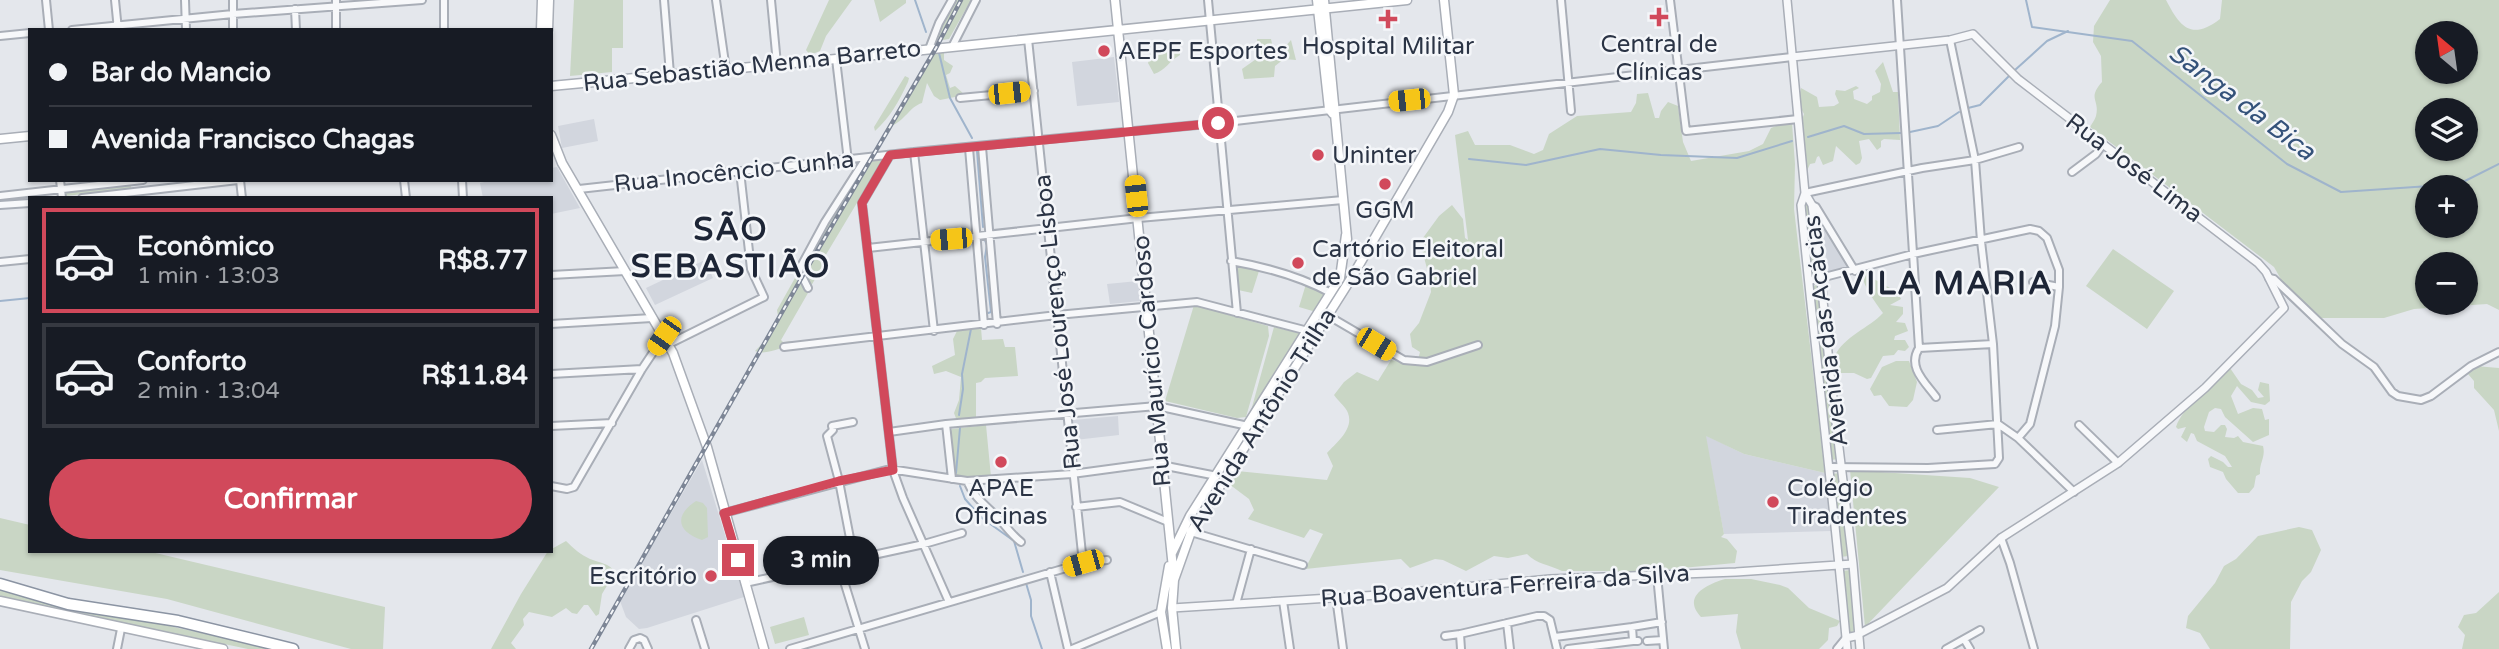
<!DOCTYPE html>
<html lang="pt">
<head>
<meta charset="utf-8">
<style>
  body { margin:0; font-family:"Varela Round",sans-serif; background:#242831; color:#f1f3f6; height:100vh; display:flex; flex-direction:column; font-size:26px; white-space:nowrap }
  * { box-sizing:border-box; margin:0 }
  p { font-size:23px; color:#9ea1a6 }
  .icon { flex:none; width:38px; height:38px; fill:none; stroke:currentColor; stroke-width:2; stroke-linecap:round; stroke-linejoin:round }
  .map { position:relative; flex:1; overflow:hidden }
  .sheet { position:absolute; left:28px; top:196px; width:525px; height:357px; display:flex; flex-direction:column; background:#171b24; border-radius:0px; box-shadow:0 2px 5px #0004 }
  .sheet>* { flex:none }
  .top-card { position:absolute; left:28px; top:28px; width:525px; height:154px; border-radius:0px; box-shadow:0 2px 5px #0004; display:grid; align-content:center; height:154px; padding:0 21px; background:#171b24 }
  .needle { width:46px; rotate:331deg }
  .buttons { position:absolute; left:2415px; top:21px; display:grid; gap:14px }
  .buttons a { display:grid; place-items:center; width:63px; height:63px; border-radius:50%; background:#171b24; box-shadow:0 2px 5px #0004; font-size:35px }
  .end { position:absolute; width:32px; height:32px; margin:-16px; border:9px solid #d1495b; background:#fff; box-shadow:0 0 0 4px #fff }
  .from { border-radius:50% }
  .bubble { position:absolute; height:49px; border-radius:24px; background:#171b24; box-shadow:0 2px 5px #0004; font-size:23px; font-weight:700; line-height:49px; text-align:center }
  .car { position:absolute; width:21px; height:42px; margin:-21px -10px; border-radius:9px; box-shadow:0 0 5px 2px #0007; background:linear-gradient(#f5c518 24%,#345 0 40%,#f5c518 0 76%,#345 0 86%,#f5c518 0) }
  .top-card b { display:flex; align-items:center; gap:24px; height:66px; font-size:26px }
  .top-card b+b { border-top:2px solid #363941 }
  .top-card i { width:18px; height:18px; background:#f1f3f6 }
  ul { padding:12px 0 0; list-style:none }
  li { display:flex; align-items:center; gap:21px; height:105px; margin:0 14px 10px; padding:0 7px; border:4px solid #363941; border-radius:0px }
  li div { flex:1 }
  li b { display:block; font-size:26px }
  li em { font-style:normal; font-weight:700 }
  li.current { border-color:#d1495b }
  li>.icon { width:63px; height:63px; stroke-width:1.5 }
  .button { display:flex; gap:14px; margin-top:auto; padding:14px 21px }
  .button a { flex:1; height:80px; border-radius:42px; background:#d1495b; color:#fff; font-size:28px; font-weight:700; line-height:80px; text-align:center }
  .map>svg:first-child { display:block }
  .built { fill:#d2d6de }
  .green { fill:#c9d6c5; fill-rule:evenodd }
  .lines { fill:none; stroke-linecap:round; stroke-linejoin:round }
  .stream { stroke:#9fb4cc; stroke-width:2 }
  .minor-casing { stroke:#a9aeb7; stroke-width:10 }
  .tertiary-casing { stroke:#a9aeb7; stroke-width:10 }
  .secondary-casing { stroke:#a9aeb7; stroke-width:11 }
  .trunk-casing { stroke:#8b94a3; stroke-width:13 }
  .minor { stroke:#f7f8fa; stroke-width:6 }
  .tertiary { stroke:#f7f8fa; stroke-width:7 }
  .secondary { stroke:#fff; stroke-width:8 }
  .trunk { stroke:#fff; stroke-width:10 }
  .rail-casing { stroke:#7d8696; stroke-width:4.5 }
  .rail { stroke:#f4f6f9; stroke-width:2; stroke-dasharray:5; stroke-linecap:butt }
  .route { stroke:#d1495b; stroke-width:9 }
  .poi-dot { fill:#d1495b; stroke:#f4f6f9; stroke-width:2.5 }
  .labels { text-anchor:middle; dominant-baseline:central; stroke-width:5; stroke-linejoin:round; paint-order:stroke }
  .poi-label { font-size:24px; fill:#2b3445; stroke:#f4f6f9 }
  .street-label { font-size:24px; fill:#2b3445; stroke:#f4f6f9 }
  .water-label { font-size:26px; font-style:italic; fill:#34527a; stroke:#f4f6f9 }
  .district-label { font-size:32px; font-weight:bold; letter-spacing:2px; fill:#1d2536; stroke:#f4f6f9 }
</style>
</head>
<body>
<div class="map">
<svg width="2499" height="649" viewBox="0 0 2499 649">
  <rect width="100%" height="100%" fill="#e4e7ec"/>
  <path class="built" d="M1114 57 1119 102 1077 106 1072 62Z
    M594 119 598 141 562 148 558 126Z
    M557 167 580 208 551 214V198H483L480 183 494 180H551V168Z
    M1820 218 1850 268 1829 275Z
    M705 260 713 278 655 305 646 288Z
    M1138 281 1140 301 1110 304 1107 284Z
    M1118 416 1119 435 1075 440 1073 420Z
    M1705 435 1744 454 1825 473 1831 531 1724 534Z
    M702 460 744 597 647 628 639 629 626 617 620 601Z"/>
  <path class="green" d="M574 0H623V48H612V72L570 76Z
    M829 0H852L826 36 820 51 810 55 806 50Z
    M874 0H906V3L880 22Z
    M956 0H971L949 39 937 41 940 28Z
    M2110 0H2166C2180 27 2191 41 2220 19L2222 0H2499V310L2487 304 2414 309 2384 318H2318L2283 283 2274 267 2090 127C2092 123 2095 120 2096 116 2100 99 2087 99 2102 82L2101 56 2093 42 2094 26ZM2427 33H2466V72H2427ZM2427 110H2466V149H2427ZM2427 187H2466V226H2427ZM2427 264H2466V303H2427Z
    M1257 39H1271L1273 48H1284L1291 40 1296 60 1284 59 1275 66 1274 77 1244 79 1242 69 1259 57Z
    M1176 43 1179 45 1180 55C1169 61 1165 71 1154 74L1148 63 1151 54 1166 51 1161 44Z
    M944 52V60L953 66 950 73 946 75 950 88 955 86 965 95 940 100 934 96 927 83 922 103C909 107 905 121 891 126L933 53Z
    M1883 62 1893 92H1898L1900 140 1884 139 1881 141V147L1877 150 1869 139 1859 141 1862 158 1860 163 1856 165 1836 146 1833 161 1823 165 1819 156 1817 157 1815 163 1810 164 1806 173 1800 126 1804 114 1798 103 1801 88 1817 97 1819 107 1834 106 1839 103 1835 94 1836 90 1845 91 1856 86 1859 88 1853 91 1854 99 1867 104 1872 100V96L1880 92 1881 84 1875 71Z
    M905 76 909 78 908 82C898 103 891 116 875 131L874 127Z
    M1648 93 1655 118H1659L1661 111 1668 102 1678 106 1683 142 1691 161 1749 151 1763 144 1771 128 1781 124 1792 123 1795 164 1794 209 1825 473 1744 454 1706 436 1724 534 1721 537 1727 539 1737 551 1735 563 1650 571H1562C1550 565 1536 564 1527 554L1508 558 1494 556 1466 571 1443 560 1435 559 1410 568 1401 559 1305 569 1323 534 1310 529 1304 538 1248 519 1254 510 1249 499 1229 484 1237 471 1327 480 1333 466 1327 453C1337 442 1354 429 1348 413 1346 407 1338 401 1334 395L1344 382 1357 372 1378 381 1391 360 1417 364 1420 352 1412 347 1410 334 1419 323 1431 292 1430 280 1420 242 1439 216 1452 205 1463 219 1465 238 1468 240 1455 135 1468 131 1475 145H1510L1534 154 1543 150 1549 134 1577 116 1631 112 1636 103 1637 94Z
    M878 160 882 161 824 258 825 262 811 286 802 273 804 267 865 163Z
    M131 184V189L65 196 64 191Z
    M1811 204 1816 275 1811 276 1803 205Z
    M2113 249 2174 291 2147 329 2086 286Z
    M1235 264 1259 271 1252 293 1238 290Z
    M1870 270 1872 278 1890 288 1892 296 1900 297 1901 299 1890 305 1903 307V314L1896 322 1905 323 1908 331 1895 336 1894 340H1905L1909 347 1905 351 1898 350 1894 355 1883 356 1871 378 1867 379 1854 373H1841L1835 356C1843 337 1869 328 1883 313 1875 302 1863 286 1862 274Z
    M795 278 808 293 781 340 783 342 793 341 795 345C781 346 768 356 755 351L762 344 778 316 777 310Z
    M1306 284 1328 294 1316 312 1299 307Z
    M1818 285 1838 459 1831 460 1811 286Z
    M1194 305 1268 326 1269 336 1246 417 1237 418 1165 401Z
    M1274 327 1302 334 1249 418Z
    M981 328 982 340 1003 339 1005 347H1015L1018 376 985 378 981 382 976 383V421H957L954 413 959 400 961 377 946 371 934 374 932 366 955 355 953 339 957 331Z
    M1896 361H1909L1917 382 1913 400 1907 407 1889 406 1881 395 1874 396 1870 389 1882 367Z
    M2475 366 2499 368V431L2494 410 2474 388V381L2468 374Z
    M2230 368 2241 384 2252 390 2258 398 2264 397 2258 390 2260 382 2269 384 2270 401 2265 405 2251 402 2237 386 2231 396 2238 414 2253 408 2262 409 2265 420 2269 419V435L2253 442 2225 417 2221 409 2215 408 2209 412 2204 427 2205 431 2214 432 2221 425H2225L2227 429 2225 437 2234 438 2238 436 2243 442 2263 446C2266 457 2259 463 2260 474L2256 476 2254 487 2249 493H2238L2226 479 2223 472 2210 467 2208 459 2211 456 2223 462 2228 467H2232L2225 456 2197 441 2194 434 2191 433 2187 442 2181 437 2186 427 2178 429 2176 427C2182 408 2214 381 2230 368Z
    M986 425 991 477 955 479 950 434 952 429Z
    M1850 470 1970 478 1999 487 1865 627Z
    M1840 473 1848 556 1841 557 1832 474Z
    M696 501 703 503 707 508 708 537 702 540C678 532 673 516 696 501Z
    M0 518 30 525V551H147L385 607 383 649H351L167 599 0 570Z
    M2299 527 2312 530 2321 550 2311 572 2302 581 2291 602 2290 649H2210L2200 633 2186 628 2188 616 2215 583 2224 566 2236 559 2258 536Z
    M566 541C573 548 581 555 590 559 600 563 609 563 615 572L602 594 599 614 596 616 588 605H584L577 614 572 613 566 608 552 617 529 612 523 619 524 625 511 643 516 649H491L521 594 548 551Z
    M1850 570 1855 630 1850 633 1842 571Z
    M1725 579H1751L1780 585 1788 588 1809 608 1840 621 1837 626 1829 628 1828 640 1819 649H1741L1736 632 1738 614 1701 617C1681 596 1708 584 1725 579Z
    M0 589 274 649H248L0 597Z
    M2499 592V649H2462L2465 635 2458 627 2464 615 2476 613Z
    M804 617 809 635 775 644 770 627Z"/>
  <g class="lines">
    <path class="stream" d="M915 0 926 32
      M2026 0 2032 27 2132 41 2287 164 2341 192 2459 184 2499 164
      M939 53 950 98 972 138
      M2015 70 2047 41 2068 31
      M1968 108 1980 105 2009 76
      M1910 132 1938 126 1959 112
      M1808 137 1844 126 1864 134 1901 133
      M977 151 983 227
      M1469 159 1526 165 1600 149 1661 155 1737 158 1792 141
      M984 238 987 245 985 257 991 312 985 314
      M0 301 30 298
      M959 415 963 389 962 374 971 329
      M956 473 960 428
      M960 486 965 499 982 518 1014 541 1023 572
      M1026 583 1031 600V616L1042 649"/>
    <defs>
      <path id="minor" d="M46 0 49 30
        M115 0 118 30
        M185 0 186 30
        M336 0V30
        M664 0 670 74
        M716 0 726 70
        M771 0 777 64
        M1208 0 1237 313
        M1561 0 1571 111
        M1670 0 1686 131 1798 119
        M1897 0 1919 348C1907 367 1925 382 1936 397
        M295 9 296 30
        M72 30 233 14 422 0
        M233 30V0
        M444 30V0
        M0 36 30 33
        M1028 39 1083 563
        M952 47 976 0
        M929 49 939 23 952 0
        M836 59 848 161
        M960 98 1034 91
        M982 147 997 324
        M969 148 984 325
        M914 152 934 331
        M890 155 862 203 893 470 903 498 949 602
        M2072 172 2096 154 2103 144
        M60 180 62 198
        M240 180 242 198
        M404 180 406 198
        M462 180 463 198
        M579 189 914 152 1218 123 1792 57
        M1805 193 1922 168 1975 160 2019 147
        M0 196 143 180
        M82 198 238 180
        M0 205 30 203
        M1812 205 1816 207 1855 271
        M868 248 1139 218 1343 200
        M1231 261C1266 267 1299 276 1331 293
        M0 262 30 259
        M551 275 625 271
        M2269 278 2274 279 2342 344 2374 367 2392 392 2398 396 2421 400 2431 396 2471 366 2499 352
        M1809 281 1913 254 2030 229 2039 231 2047 238 2059 270V287L2055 326 2030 424 2018 438
        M2033 282 2059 287
        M808 288 799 270 825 222 866 158
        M1327 315 1404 360 1427 362 1478 345
        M551 324 652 318
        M669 344 764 297 751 269 740 171
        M784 347 1057 315 1197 302 1308 331
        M1919 348 1993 344
        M551 374 642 369
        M853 422 832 426 833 430 827 436 839 481 854 559
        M946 424 952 479
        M2079 425 2118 463
        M551 426 612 423
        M1937 430 1998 424 2018 438 2074 492
        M889 432 946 424 1157 406 1248 426
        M1161 465 1217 476
        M1830 467 1928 468 1995 464 1999 458 1993 344 1981 241 1975 160 1950 40
        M967 481C974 499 989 507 1001 521 1008 529 1012 535 1021 542
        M551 486 567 489 574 487 642 369 664 336
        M1076 507 1120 502 1168 522
        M724 513 890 469 967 481 1072 474 1161 462
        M1191 532 1303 565
        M2001 538 2010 563 2034 649
        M838 562 865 649
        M1050 572 1068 649
        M1657 575 1664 649
        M745 583 924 544 962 533
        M1336 597 1343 649
        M1283 601 1290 649
        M1236 604 1251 549
        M696 620 705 649
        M1507 623 1510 649
        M1445 636 1460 634
        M1555 637 1632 627
        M1964 639 1970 649
        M1638 641H1633L1632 627 1662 622
        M1647 641 1663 640
        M117 649 121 629
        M629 649 634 640 640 638 644 640 648 649
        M790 649 1083 563 1107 560
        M1072 649 1161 612
        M1461 649 1460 634 1537 616H1544L1550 620 1557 649
        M1568 649 1633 641
        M1837 649 1846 638
        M1946 649 1980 630"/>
      <path id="tertiary" d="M1787 0 1805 193 1801 205C1815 353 1834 501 1847 649
        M1792 57 1950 40 1973 34 2018 79 2258 263 2266 272 2284 308 2205 388 2118 463 2001 538 1947 588 1855 636 1846 638
        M1805 193 1812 205 1821 279 1830 373 1853 564 1860 649
        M1172 608 1379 595 1550 579 1736 572 1853 564"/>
      <path id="secondary" d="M1115 0 1174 578
        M1317 0 1329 109 1333 114
        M1324 0 1347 239
        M541 30 542 0
        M548 30 549 0
        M551 86 836 59 1407 0
        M551 135 562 163 673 353 707 447 764 649
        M0 139 30 136
        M1172 553 1190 516 1340 278 1346 235
        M0 601 223 649
        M1167 649 1161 612 1169 566
        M1176 649 1172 608 1174 580 1191 532 1352 277 1448 112 1454 95 1444 0"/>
      <path id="trunk" d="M0 584 68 604 178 621 293 649"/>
    </defs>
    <use href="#minor" class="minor-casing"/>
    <use href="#tertiary" class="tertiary-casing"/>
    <use href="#secondary" class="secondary-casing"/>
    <use href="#trunk" class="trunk-casing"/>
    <use href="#minor" class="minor"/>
    <use href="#tertiary" class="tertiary"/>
    <use href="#secondary" class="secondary"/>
    <use href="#trunk" class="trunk"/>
    <defs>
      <path id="rail" d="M591 649 806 270 936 48 961 0"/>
    </defs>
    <use href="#rail" class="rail-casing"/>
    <use href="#rail" class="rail"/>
  </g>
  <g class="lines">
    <path class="route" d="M738 560 724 513 839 481 893 470 862 203 890 155 1218 123"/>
  </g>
  <g class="poi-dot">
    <path d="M1655.5 6.5h7v7h7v7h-7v7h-7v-7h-7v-7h7z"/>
    <path d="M1384.5 8.5h7v7h7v7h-7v7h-7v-7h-7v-7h7z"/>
    <circle cx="1104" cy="51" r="7"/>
    <circle cx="1318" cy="155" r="7"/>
    <circle cx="1385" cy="184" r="7"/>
    <circle cx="1298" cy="263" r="7"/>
    <circle cx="1001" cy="462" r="7"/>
    <circle cx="1773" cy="502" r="7"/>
    <circle cx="711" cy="576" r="7"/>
  </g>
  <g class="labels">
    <g class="poi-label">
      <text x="1659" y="44">Central de<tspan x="1659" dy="28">Clínicas</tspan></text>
      <text x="1388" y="46">Hospital Militar</text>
      <text x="1118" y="51" text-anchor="start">AEPF Esportes</text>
      <text x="1332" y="155" text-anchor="start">Uninter</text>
      <text x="1385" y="210">GGM</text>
      <text x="1312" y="249" text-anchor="start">Cartório Eleitoral<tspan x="1312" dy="28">de São Gabriel</tspan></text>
      <text x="1001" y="488">APAE<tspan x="1001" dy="28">Oficinas</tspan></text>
      <text x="1787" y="488" text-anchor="start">Colégio<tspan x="1787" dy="28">Tiradentes</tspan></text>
      <text x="697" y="576" text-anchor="end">Escritório</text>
    </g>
    <g class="street-label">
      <text transform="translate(752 66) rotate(-6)">Rua Sebastião Menna Barreto</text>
      <text transform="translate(2134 168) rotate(37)">Rua José Lima</text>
      <text transform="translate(734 172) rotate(-6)">Rua Inocêncio Cunha</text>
      <text transform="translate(1058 322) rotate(-96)">Rua José Lourenço Lisboa</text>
      <text transform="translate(1826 331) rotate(-97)">Avenida das Acácias</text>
      <text transform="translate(1152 361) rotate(-95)">Rua Maurício Cardoso</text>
      <text transform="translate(1262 420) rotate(-58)">Avenida Antônio Trilha</text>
      <text transform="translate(1505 586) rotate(-4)">Rua Boaventura Ferreira da Silva</text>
    </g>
    <g class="water-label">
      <text transform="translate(2242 102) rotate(37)">Sanga da Bica</text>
    </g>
    <g class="district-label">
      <text x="731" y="230">SÃO<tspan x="731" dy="37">SEBASTIÃO</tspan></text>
      <text x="1948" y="284">VILA MARIA</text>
    </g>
  </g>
</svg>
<div class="buttons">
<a><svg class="needle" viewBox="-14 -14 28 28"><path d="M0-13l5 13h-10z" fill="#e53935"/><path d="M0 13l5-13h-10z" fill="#9ea1a6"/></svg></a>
<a><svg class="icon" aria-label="layers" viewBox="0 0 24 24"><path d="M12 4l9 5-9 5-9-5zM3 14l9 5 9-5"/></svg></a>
<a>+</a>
<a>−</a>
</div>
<i class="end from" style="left:1218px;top:123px"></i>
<i class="end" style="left:738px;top:560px"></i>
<div class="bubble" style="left:763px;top:536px;width:116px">3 min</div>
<i class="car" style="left:1009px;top:93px;rotate:84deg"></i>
<i class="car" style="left:1409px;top:100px;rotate:264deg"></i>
<i class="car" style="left:1136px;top:196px;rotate:354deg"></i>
<i class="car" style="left:951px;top:239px;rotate:265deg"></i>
<i class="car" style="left:664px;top:336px;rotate:215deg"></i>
<i class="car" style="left:1376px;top:344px;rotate:121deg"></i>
<i class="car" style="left:1083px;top:563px;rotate:254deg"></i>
<div class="top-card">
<b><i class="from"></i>Bar do Mancio</b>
<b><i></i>Avenida Francisco Chagas</b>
</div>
<section class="sheet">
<ul>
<li class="current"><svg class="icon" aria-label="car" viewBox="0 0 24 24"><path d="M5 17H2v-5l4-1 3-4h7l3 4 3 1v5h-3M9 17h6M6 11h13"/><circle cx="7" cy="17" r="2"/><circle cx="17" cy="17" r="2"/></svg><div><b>Econômico</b><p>1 min · 13:03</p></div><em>R$8.77</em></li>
<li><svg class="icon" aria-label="car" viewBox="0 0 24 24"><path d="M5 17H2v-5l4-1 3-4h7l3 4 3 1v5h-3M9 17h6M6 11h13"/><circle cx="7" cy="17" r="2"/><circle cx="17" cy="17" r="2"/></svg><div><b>Conforto</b><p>2 min · 13:04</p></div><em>R$11.84</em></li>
</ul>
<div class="button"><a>Confirmar</a></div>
</section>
</div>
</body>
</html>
